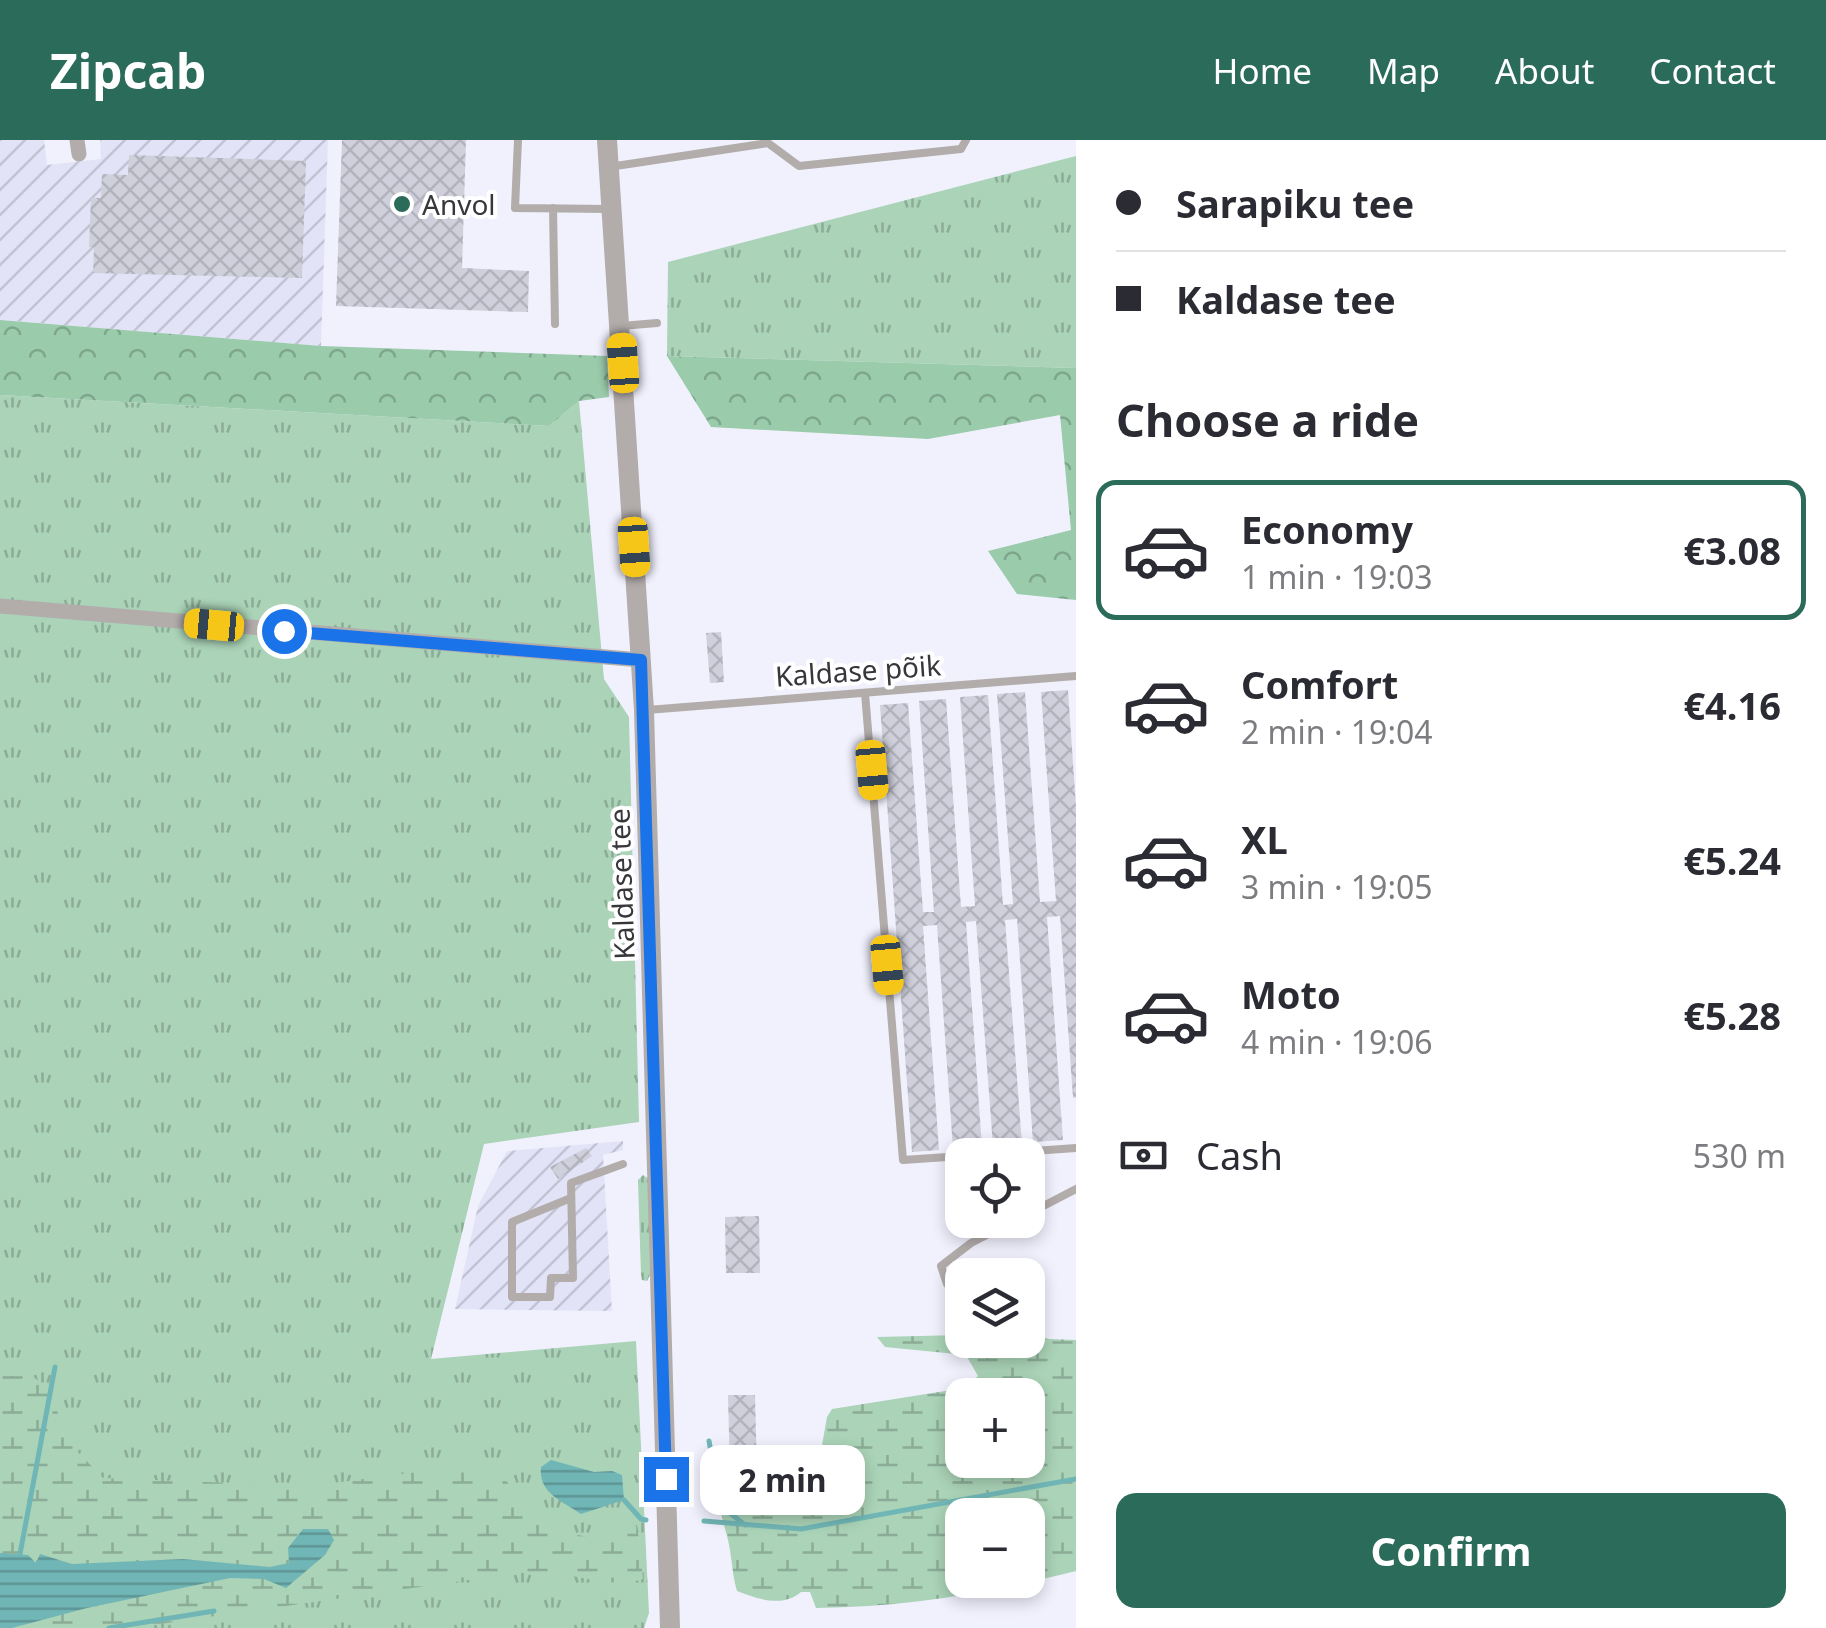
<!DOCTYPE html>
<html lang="en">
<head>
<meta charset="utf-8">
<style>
  body { margin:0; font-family:"Noto Sans",sans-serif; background:#f2f2f3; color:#2b2b33; height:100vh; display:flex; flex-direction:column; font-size:38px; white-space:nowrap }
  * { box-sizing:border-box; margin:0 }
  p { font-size:32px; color:#7c7c81 }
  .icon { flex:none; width:55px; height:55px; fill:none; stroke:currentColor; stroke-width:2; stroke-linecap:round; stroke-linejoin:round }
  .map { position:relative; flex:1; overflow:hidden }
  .details { display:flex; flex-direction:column; background:#fff; width:750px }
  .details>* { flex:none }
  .banner { display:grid; align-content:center; height:220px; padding:0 40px; background:#fff }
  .tools { position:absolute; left:945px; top:998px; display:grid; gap:20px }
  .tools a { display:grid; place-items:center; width:100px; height:100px; border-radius:20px; background:#fff; box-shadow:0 5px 15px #0003; font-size:50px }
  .end { position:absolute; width:45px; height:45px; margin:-22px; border:12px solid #1a73e8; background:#fff; box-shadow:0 0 0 5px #fff }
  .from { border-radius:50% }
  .bubble { position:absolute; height:70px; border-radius:20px; background:#fff; box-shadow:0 5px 15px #0003; font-size:32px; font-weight:700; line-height:70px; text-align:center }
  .car { position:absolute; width:30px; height:60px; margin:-30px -15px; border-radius:12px; box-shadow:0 0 8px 2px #0007; background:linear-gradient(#f5c518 24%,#345 0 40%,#f5c518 0 76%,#345 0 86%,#f5c518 0) }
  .banner b { display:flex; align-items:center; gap:35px; height:95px; font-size:38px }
  .banner b+b { border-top:2px solid #e1e1e2 }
  .banner i { width:25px; height:25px; background:#2b2b33 }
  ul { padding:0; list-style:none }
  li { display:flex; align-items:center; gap:30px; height:140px; margin:0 20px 15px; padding:0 20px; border:5px solid transparent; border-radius:20px }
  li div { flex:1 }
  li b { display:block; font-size:38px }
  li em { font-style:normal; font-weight:700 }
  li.on { border-color:#2b6b59 }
  li>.icon { width:90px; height:90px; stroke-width:1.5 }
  h2 { padding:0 40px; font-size:45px; line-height:120px }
  .pay { display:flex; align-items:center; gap:25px; height:110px; padding:0 40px; font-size:38px }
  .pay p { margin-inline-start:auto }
  .button { display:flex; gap:20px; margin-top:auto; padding:20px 40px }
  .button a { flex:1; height:115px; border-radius:20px; background:#2b6b59; color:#fff; font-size:40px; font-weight:700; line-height:115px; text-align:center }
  header { display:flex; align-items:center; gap:60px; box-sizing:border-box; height:140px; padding:0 50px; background:#2b6b59; color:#fff }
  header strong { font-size:48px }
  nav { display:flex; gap:55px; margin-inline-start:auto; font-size:35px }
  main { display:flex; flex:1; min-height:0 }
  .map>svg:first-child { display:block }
  .industrial { fill:url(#industrial-furrows) }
  .grass { fill:url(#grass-tufts) }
  .forest { fill:url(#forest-crowns) }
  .wetland { fill:url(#wetland-marsh); fill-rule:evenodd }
  .water { fill:url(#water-rules) }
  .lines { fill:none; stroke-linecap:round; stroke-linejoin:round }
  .stream { stroke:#71b6b6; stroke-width:5 }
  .building { fill:url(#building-cross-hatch) }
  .service { stroke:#b2acab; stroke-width:8 }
  .minor { stroke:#b2acab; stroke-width:15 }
  .tertiary { stroke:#b2acab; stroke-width:20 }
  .route { stroke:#1a73e8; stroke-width:12 }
  .poi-dot { fill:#2b6b59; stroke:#fff; stroke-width:4 }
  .labels { text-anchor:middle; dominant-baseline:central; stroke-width:8; stroke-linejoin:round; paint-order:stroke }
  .poi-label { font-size:28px; fill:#36363b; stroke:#fff; text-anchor:start }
  .street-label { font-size:28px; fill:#36363b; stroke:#fff }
</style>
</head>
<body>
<header>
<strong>Zipcab</strong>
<nav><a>Home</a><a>Map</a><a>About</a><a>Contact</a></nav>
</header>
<main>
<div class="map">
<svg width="1076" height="1488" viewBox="0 0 1076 1488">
  <defs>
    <pattern id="industrial-furrows" width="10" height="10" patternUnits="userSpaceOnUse" patternTransform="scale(2.5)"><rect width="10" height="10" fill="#e2e3f6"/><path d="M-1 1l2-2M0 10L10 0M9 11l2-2" fill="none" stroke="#c2c3d4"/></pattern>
    <pattern id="grass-tufts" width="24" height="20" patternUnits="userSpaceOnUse" patternTransform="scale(2.5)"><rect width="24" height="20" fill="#aad3b7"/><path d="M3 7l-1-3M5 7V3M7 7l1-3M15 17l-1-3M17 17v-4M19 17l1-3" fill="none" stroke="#8bac96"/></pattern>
    <pattern id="forest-crowns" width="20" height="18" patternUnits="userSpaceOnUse" patternTransform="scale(2.5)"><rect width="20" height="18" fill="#9acbaa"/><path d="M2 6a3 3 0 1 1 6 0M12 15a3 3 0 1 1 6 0" fill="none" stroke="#7ea68c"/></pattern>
    <pattern id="wetland-marsh" width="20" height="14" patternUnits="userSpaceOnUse" patternTransform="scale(2.5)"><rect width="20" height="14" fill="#aad3b7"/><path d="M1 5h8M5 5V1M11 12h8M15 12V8" fill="none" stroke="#8bac96"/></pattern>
    <pattern id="water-rules" width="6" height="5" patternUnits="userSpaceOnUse" patternTransform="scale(2.5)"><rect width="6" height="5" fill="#71b6b6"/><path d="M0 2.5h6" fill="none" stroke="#5e9595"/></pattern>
    <pattern id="building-cross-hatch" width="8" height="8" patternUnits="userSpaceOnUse" patternTransform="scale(2.5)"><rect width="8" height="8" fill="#cfd0db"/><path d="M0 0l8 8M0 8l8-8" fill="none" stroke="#b2b3bd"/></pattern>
  </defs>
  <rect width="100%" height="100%" fill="#f0f1fd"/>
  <path class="industrial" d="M0 0H44L47 25 101 19 100 0H328L321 206 0 180Z
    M623 1001V1010L603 1015 612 1171 455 1169 478 1066 507 1011Z"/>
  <path class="grass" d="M1076 16V228L667 216 668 122Z
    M0 255 549 286 579 261 604 539 629 577 639 982 484 1004 431 1219 636 1201 649 1473 644 1488H0Z
    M643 1035 649 1039 650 1135 647 1141 642 1140 641 1135 638 1040Z"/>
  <path class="forest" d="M0 180 321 206 607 216 609 257 579 261 549 286 0 255Z
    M667 216 1076 228V460L1017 454 988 411 1071 390 1060 275 928 299 711 287Z"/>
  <path class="wetland" d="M1028 1192 1049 1199 1076 1200V1431C988 1453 908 1467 816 1468L810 1452H801C783 1468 757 1459 737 1451 732 1434 732 1417 728 1400 725 1387 721 1379 721 1366L747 1364 776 1369 812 1362 827 1277 832 1269 964 1248 978 1236 966 1215 885 1207 877 1197 962 1195V1200H1028ZM962 1255H1028V1320H962ZM962 1375H1028V1440H962Z
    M0 1236H32L46 1246 73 1307 103 1338 311 1346 454 1327 498 1329 524 1366 552 1389 596 1399 622 1392 637 1384 643 1439C612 1449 578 1435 547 1432 529 1431 508 1435 490 1437L132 1488H0Z"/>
  <path class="water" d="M551 1320 594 1332 612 1331 622 1335 624 1360 581 1374C562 1361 538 1353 541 1327Z
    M303 1389H328L334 1400 325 1415 286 1448 264 1439 230 1438 87 1468 12 1488H0V1413L28 1415 36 1423 40 1414 72 1424 183 1419 270 1427 289 1423 288 1408Z"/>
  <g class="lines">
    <path class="stream" d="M709 1301 721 1366 745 1385
      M624 1360 641 1379 646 1380
      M704 1381 801 1389 1076 1339
      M20 1414 55 1227
      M109 1488 214 1471"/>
  </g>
  <path class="building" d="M342 0H466L462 128 529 131 528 172 336 166Z
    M129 15 306 21 302 138 93 133 94 107H89L91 58H101L102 34 128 35Z
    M721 492 724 542 710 543 706 493Z
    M1068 550 1076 667V957L1073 958 1060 776 1047 777 1063 1000 1033 1002 1017 779 1005 780 1022 1004 993 1006 976 781 966 782 982 1007 953 1009 937 785 923 786 939 1010 912 1012 880 565 908 563 923 772H934L919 561 946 559 961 767 975 766 960 557 988 555 1003 765 1013 764 997 554 1025 552 1040 762 1056 761 1041 552Z
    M586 1008 592 1016 558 1039 550 1027Z
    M759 1076 760 1133H726L725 1077Z
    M728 1255H755L757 1334 730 1335Z"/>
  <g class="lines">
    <path class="service" d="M518 0 515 68 608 69
      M609 27 768 3 799 26 961 9 966 0
      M553 68 555 184
      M621 186 657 183
      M865 553 903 1020 962 1016
      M647 570 1076 536
      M977 1015 1076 1008
      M571 1058 512 1082V1157H550L551 1138H573L571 1043 623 1024
      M1028 1074 1076 1049
      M962 1155 947 1144 941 1126 971 1103 1016 1080"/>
    <path class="minor" d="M77 0 79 14
      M0 466 641 520"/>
    <path class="tertiary" d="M607 0 644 570 670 1488"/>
  </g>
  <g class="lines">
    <path class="route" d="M284 491 641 520 666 1339"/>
  </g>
  <circle class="poi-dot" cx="402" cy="64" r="10"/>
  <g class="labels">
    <g class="poi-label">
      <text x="422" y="64">Anvol</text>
    </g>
    <g class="street-label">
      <text transform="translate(858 530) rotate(-4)">Kaldase põik</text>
      <text transform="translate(621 744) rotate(-92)">Kaldase tee</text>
    </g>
  </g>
</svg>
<div class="tools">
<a><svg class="icon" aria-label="locate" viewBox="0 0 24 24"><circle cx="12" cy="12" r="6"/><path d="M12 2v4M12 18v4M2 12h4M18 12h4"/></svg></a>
<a><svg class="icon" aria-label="layers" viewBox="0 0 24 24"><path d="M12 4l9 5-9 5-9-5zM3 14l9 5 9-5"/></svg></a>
<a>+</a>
<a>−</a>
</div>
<i class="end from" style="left:284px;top:491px"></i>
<i class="end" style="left:666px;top:1339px"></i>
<div class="bubble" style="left:700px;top:1305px;width:165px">2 min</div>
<i class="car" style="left:623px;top:223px;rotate:356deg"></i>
<i class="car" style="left:634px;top:407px;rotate:176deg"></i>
<i class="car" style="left:214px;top:485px;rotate:275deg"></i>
<i class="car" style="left:872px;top:630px;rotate:175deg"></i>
<i class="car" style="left:887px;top:825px;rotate:175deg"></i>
</div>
<section class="details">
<div class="banner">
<b><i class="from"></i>Sarapiku tee</b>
<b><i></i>Kaldase tee</b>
</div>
<h2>Choose a ride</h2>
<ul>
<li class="on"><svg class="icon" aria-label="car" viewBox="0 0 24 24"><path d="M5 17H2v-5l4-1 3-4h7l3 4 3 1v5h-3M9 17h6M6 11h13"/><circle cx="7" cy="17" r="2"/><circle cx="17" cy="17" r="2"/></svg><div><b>Economy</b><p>1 min · 19:03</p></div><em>€3.08</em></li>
<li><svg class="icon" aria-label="car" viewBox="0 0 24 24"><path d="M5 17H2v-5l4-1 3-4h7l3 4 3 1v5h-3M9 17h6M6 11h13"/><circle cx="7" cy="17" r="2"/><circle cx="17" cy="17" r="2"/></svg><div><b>Comfort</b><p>2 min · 19:04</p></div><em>€4.16</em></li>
<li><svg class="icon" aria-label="car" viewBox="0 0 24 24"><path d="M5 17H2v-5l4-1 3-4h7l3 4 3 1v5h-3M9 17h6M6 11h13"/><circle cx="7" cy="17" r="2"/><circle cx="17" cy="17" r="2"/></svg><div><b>XL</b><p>3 min · 19:05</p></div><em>€5.24</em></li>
<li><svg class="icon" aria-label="car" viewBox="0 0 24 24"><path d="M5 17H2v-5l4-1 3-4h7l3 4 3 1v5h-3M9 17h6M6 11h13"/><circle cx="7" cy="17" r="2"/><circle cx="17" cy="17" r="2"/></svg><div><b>Moto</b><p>4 min · 19:06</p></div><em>€5.28</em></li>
</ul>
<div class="pay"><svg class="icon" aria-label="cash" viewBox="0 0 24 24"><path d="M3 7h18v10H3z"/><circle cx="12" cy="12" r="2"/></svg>Cash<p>530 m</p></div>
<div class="button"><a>Confirm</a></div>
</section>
</main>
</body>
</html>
